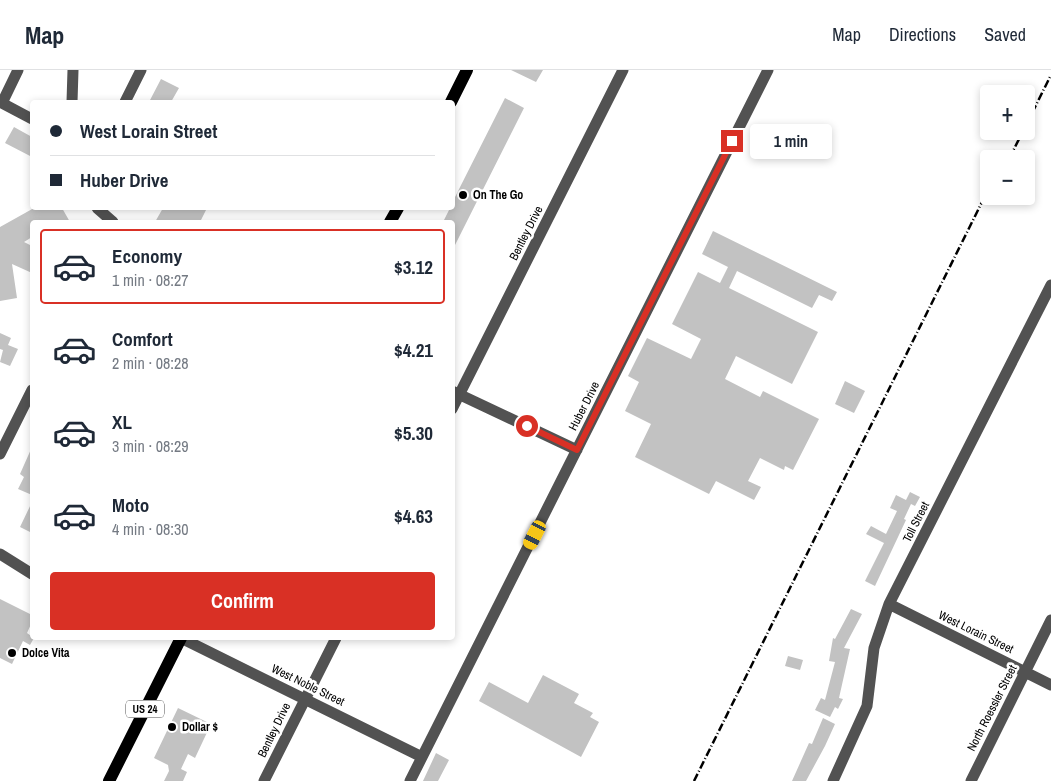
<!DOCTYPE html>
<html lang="en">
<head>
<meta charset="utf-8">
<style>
  body { margin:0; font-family:"Archivo Narrow",sans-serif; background:#f2f2f3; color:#1f2937; height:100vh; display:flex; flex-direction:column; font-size:19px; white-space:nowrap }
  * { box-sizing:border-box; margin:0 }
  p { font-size:16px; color:#747a83 }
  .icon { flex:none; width:28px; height:28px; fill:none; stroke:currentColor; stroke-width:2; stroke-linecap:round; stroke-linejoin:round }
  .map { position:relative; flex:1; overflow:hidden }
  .drawer { position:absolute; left:30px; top:150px; width:425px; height:420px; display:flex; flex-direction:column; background:#fff; border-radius:5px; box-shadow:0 2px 8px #0003 }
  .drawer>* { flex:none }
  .guide { position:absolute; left:30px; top:30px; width:425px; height:110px; border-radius:5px; box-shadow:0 2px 8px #0003; display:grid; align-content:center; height:110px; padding:0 20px; background:#fff }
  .controls { position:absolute; left:980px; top:15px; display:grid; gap:10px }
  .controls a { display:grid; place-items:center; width:55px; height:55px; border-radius:5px; background:#fff; box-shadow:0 2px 8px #0003; font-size:25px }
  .end { position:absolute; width:22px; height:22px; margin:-11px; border:6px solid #d93025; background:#fff; box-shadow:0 0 0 2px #fff }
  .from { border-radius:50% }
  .bubble { position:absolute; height:35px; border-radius:5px; background:#fff; box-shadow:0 2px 8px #0003; font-size:16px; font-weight:700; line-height:35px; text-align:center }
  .car { position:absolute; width:15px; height:30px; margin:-15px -8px; border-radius:6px; box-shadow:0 0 4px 1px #0007; background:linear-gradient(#f5c518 24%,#345 0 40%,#f5c518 0 76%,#345 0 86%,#f5c518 0) }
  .guide b { display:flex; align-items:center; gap:18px; height:48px; font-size:19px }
  .guide b+b { border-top:1px solid #e0e1e3 }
  .guide i { width:12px; height:12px; background:#1f2937 }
  ul { padding:9px 0 0; list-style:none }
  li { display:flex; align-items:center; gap:15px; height:75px; margin:0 10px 8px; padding:0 10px; border:2px solid transparent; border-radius:5px }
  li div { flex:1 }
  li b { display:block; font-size:19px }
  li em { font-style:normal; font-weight:700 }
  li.active { border-color:#d93025 }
  li>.icon { width:45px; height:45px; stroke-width:1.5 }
  .action { display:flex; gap:10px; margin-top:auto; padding:10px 20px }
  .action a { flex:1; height:58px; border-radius:5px; background:#d93025; color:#fff; font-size:20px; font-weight:700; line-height:58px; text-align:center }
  header { display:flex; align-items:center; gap:30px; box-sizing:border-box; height:70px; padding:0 25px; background:#fff; border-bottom:1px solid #e0e1e3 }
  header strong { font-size:24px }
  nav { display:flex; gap:28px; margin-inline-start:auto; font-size:18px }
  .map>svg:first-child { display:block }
  .building { fill:#c2c2c2 }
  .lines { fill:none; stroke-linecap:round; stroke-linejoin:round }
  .minor { stroke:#525252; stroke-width:11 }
  .major { stroke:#000; stroke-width:12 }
  .rail { stroke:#000; stroke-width:2.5; stroke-dasharray:8 2.5 1 2.5; stroke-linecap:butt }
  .route { stroke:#d93025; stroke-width:6 }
  .poi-dot { fill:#000; stroke:#fff; stroke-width:2 }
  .labels { text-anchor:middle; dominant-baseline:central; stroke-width:5; stroke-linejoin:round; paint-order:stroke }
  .shield { fill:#fff; stroke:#4c4c4c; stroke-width:1 }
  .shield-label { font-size:11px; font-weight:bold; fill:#000 }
  .poi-label { font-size:12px; font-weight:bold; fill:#000; stroke:#fff; text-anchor:start }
  .street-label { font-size:12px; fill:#000; stroke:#fff }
</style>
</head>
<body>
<header>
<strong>Map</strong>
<nav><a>Map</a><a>Directions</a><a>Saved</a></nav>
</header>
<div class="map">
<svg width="1051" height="711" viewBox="0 0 1051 711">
  <rect width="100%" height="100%" fill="#fff"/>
  <path class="building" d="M511 0H543L536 12Z
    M161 9 179 18 171 32H149Z
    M505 28 524 38 452 181V152H443L450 138H452V133Z
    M14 57 32 67V87L5 73Z
    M34 138H62L70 152H32V167L24 172 32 176V203L12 194 17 228 0 231V157Z
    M163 138H207L200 152H155Z
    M713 161 837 222 832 231 819 225 812 238 737 201 729 218 818 262 792 314 736 286 725 309 760 327 763 321 819 349 793 400 785 396 784 400 760 388 748 411 761 417 754 430 716 411 709 424 635 387 651 354 625 341 639 312 628 306 647 268 691 289 701 269 672 254 698 202 720 213 728 197 702 184Z
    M0 263 11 268 8 275 18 279 10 296 0 292 3 280 0 279Z
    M845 311 865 321 854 343 835 334Z
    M32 377V425L18 419 24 407 20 404Z
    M910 422 920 427 915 436 911 434 904 449 906 450 875 516 865 511 884 473 866 464 871 456 886 464 897 441 890 438 896 425 906 430Z
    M32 432V463L20 457Z
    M0 529 32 545V552L27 563 34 568 30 575 23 571 12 594 0 588Z
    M851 539 862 544 844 578 850 579 839 628 843 629 838 639 835 637 830 647 815 640 821 628 825 630 835 592 829 591 833 568 835 569Z
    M788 586 803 590 800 600 785 596Z
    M543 605 579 624 574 633 593 643 590 647 599 652 581 687 479 631 489 612 528 633Z
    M178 638 211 654 195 688 188 684 181 699 187 702 183 711H164L169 701 168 695 154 688Z
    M823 648 835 654 825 676 806 711H792L809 673 812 674Z
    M436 683 449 690 438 711H423Z"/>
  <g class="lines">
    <path class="minor" d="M18 0 2 33 32 49
      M72 32 73 0
      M125 32 141 0
      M97 138 113 152
      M452 321 577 380
      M452 339 623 0
      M0 384 32 320
      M0 484 32 504
      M889 534 1051 615
      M181 568 422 687
      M264 711 336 568
      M410 711 768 0
      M833 711 867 636 874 578 889 534 1051 215
      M971 711 1051 550"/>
    <path class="major" d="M451 32 467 0
      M390 152 398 138
      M109 711 181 568"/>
    <path class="rail" d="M1026 55 1051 5
      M1009 89 1023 61
      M694 711 989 118"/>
  </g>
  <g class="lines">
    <path class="route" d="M527 356 577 380 732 71"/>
  </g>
  <g class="poi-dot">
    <circle cx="463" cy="125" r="5"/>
    <circle cx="12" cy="583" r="5"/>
    <circle cx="172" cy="657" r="5"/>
  </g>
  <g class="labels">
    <rect class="shield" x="126" y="630.5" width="38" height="17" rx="4"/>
    <g class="shield-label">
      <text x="145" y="639">US 24</text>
    </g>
    <g class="poi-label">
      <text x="473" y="125">On The Go</text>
      <text x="22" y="583">Dolce Vita</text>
      <text x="182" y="657">Dollar $</text>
    </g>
    <g class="street-label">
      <text transform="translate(526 163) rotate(-63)">Bentley Drive</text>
      <text transform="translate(584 336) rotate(-63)">Huber Drive</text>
      <text transform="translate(916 452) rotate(-63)">Toll Street</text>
      <text transform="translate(976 562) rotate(26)">West Lorain Street</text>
      <text transform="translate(308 615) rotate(26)">West Noble Street</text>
      <text transform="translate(992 638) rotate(-63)">North Roessler Street</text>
      <text transform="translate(274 660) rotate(-64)">Bentley Drive</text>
    </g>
  </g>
</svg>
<div class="controls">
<a>+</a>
<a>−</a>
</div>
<i class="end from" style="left:527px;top:356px"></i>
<i class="end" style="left:732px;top:71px"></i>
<div class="bubble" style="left:750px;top:54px;width:82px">1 min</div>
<i class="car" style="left:535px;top:465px;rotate:207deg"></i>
<div class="guide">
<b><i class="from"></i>West Lorain Street</b>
<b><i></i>Huber Drive</b>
</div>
<section class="drawer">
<ul>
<li class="active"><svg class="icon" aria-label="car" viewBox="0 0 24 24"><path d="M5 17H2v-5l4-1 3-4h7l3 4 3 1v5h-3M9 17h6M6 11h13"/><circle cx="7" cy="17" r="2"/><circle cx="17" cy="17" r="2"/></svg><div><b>Economy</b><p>1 min · 08:27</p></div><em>$3.12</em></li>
<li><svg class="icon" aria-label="car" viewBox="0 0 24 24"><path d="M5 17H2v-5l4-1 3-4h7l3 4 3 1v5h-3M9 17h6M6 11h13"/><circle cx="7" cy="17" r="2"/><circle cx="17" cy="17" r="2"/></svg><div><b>Comfort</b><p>2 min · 08:28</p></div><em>$4.21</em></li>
<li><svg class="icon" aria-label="car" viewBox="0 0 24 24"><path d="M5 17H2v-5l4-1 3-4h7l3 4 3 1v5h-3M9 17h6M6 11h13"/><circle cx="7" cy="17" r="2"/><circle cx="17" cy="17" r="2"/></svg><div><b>XL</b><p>3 min · 08:29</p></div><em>$5.30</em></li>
<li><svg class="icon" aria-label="car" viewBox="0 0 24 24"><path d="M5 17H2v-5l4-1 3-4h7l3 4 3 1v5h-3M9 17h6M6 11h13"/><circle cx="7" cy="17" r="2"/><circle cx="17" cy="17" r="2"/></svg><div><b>Moto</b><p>4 min · 08:30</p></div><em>$4.63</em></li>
</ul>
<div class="action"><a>Confirm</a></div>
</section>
</div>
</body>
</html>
